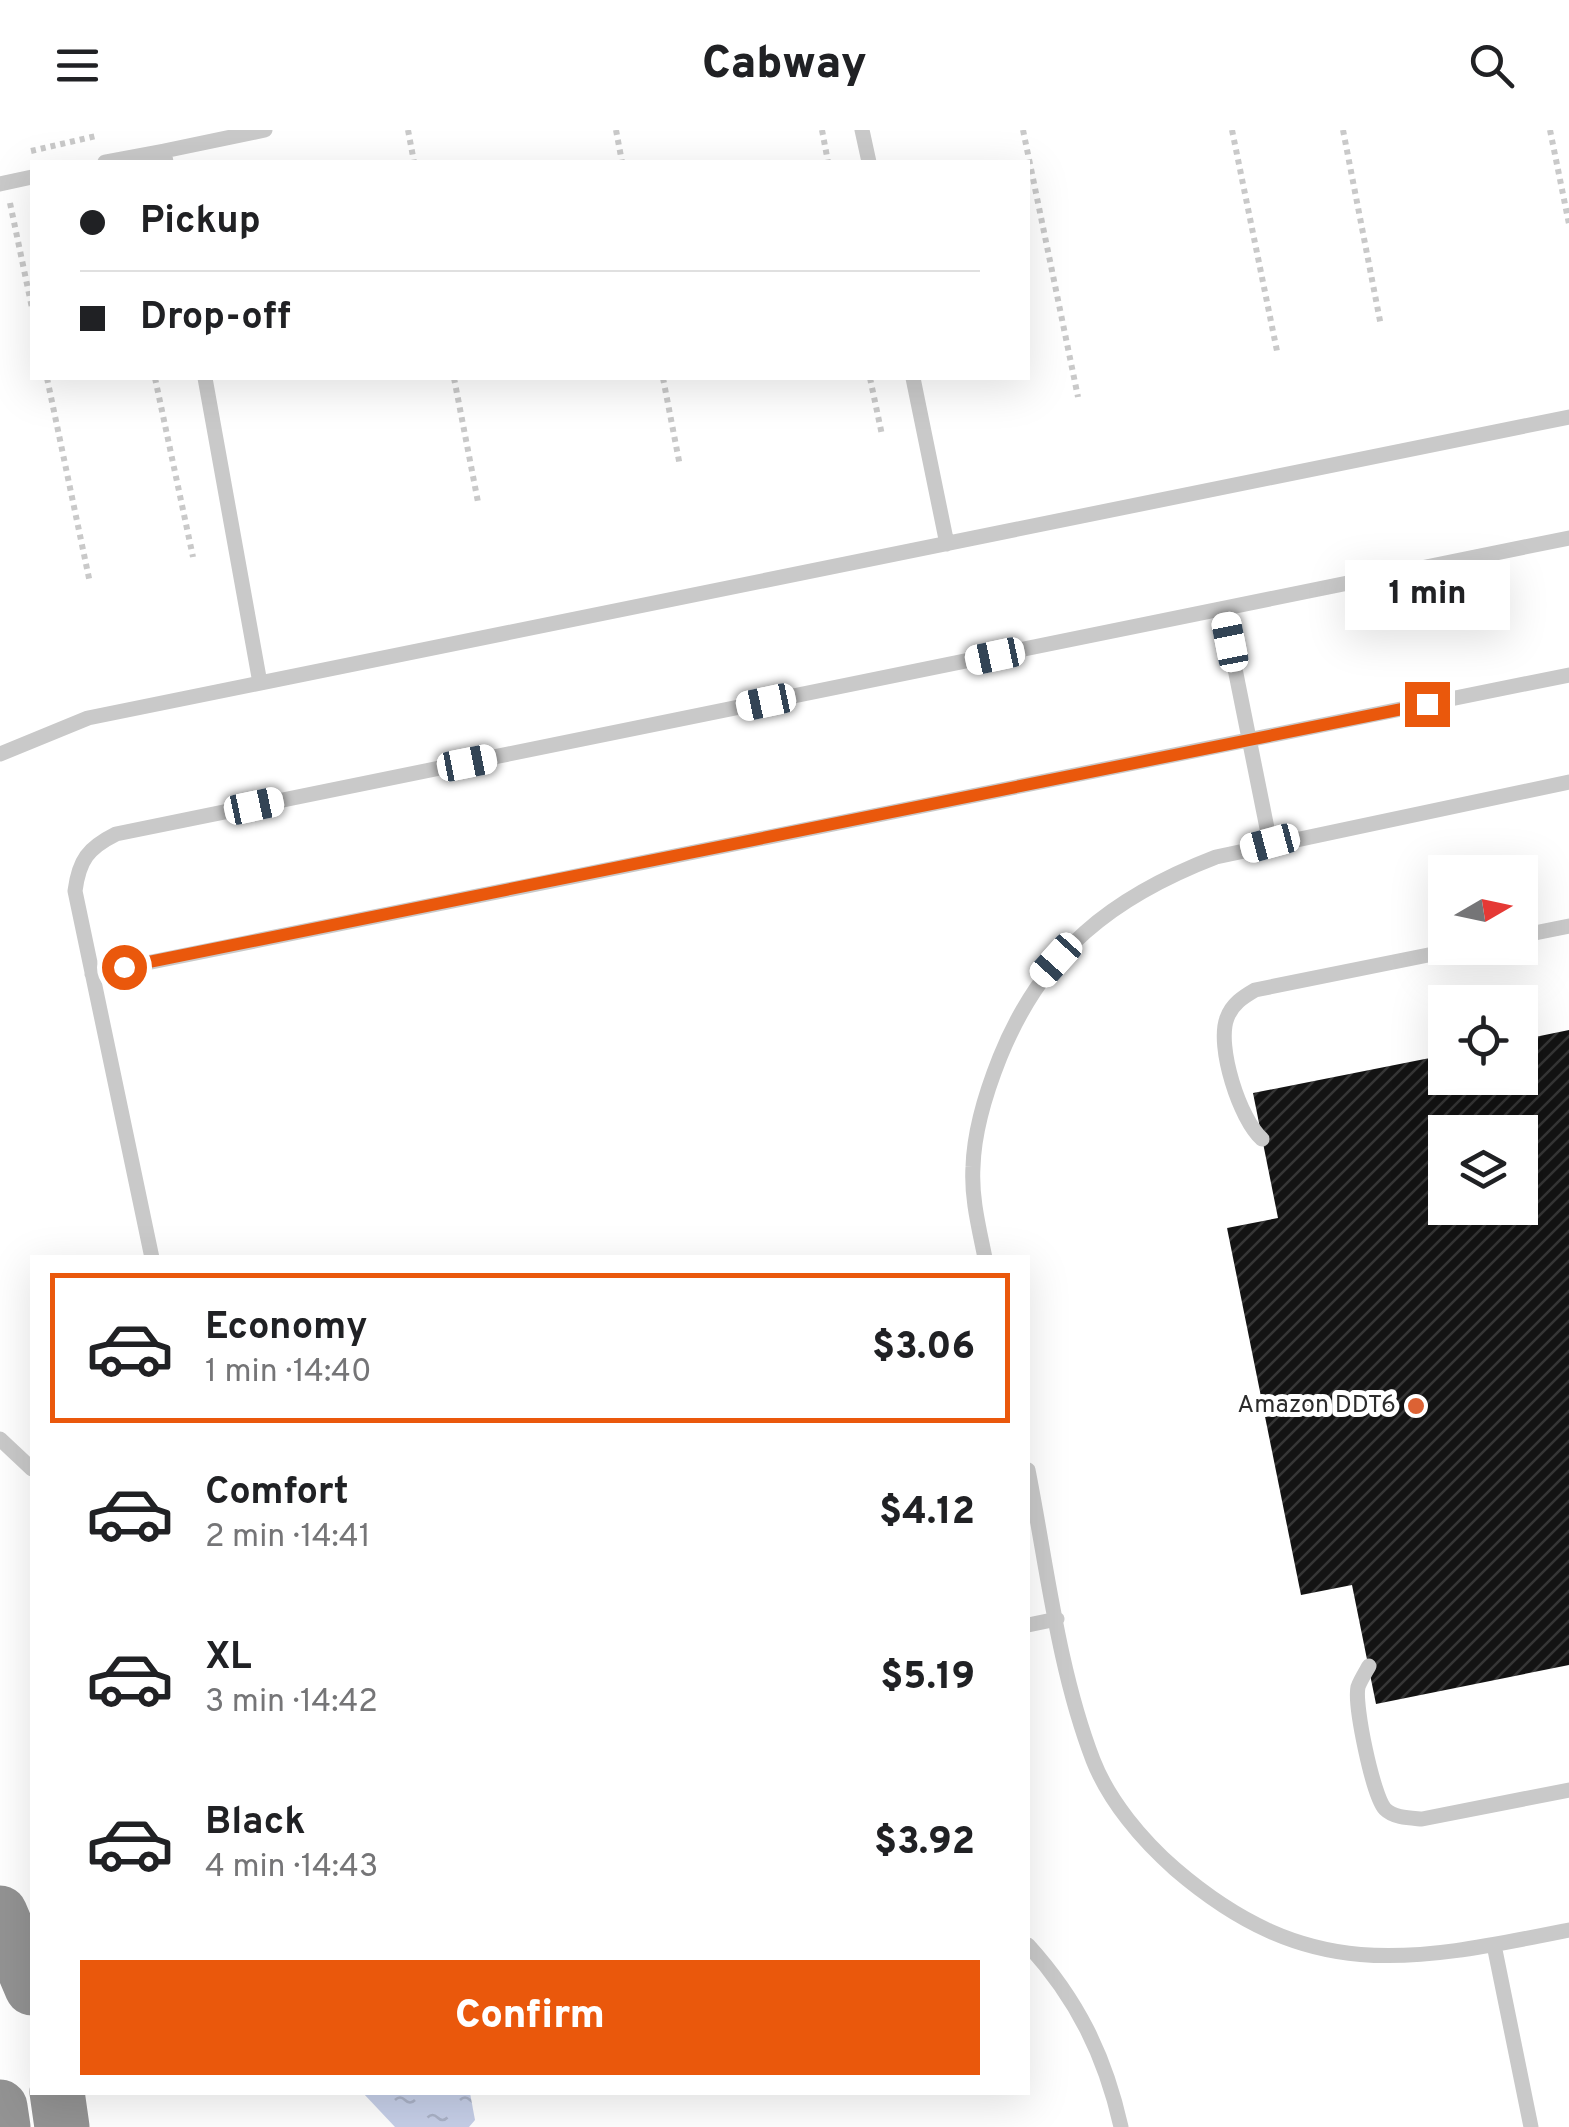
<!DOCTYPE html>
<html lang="en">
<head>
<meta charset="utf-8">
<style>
  body { margin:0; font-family:Overpass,sans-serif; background:#f6f6f6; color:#202124; height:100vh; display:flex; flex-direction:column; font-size:38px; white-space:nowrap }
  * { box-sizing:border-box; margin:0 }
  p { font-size:32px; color:#757577 }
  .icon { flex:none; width:55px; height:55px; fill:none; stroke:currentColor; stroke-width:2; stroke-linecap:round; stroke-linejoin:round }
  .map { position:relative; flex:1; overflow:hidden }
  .sheet { position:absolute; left:30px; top:1125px; width:1000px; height:840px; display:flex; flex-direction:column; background:#fff; border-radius:0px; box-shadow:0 10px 40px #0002 }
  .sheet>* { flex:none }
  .hud { position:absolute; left:30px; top:30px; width:1000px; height:220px; border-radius:0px; box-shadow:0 10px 40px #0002; display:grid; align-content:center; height:220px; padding:0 50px; background:#fff }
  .needle { width:65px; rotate:81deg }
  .controls { position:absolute; left:1428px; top:725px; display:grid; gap:20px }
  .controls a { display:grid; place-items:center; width:110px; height:110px; border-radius:0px; background:#fff; box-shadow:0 10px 40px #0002; font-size:50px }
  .end { position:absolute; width:45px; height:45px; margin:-22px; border:12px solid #ea580c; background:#fff; box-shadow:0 0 0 5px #fff }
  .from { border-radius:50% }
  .bubble { position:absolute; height:70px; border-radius:0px; background:#fff; box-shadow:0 10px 40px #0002; font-size:32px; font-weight:800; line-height:70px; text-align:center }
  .car { position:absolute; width:30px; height:60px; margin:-30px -15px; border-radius:12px; box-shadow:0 0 8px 2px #0007; background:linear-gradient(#fff 24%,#345 0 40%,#fff 0 76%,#345 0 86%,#fff 0) }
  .hud b { display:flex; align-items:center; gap:35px; height:95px; font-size:38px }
  .hud b+b { border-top:2px solid #e0e0e0 }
  .hud i { width:25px; height:25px; background:#202124 }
  ul { padding:18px 0 0; list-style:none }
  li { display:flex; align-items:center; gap:30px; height:150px; margin:0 20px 15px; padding:0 30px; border:5px solid transparent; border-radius:0px }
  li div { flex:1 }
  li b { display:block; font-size:38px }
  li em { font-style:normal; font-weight:800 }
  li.selected { border-color:#ea580c }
  li>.icon { width:90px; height:90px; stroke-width:1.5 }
  .action { display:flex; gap:20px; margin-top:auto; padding:20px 50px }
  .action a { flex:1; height:115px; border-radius:0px; background:#ea580c; color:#fff; font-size:40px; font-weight:800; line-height:115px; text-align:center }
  header { display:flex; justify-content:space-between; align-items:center; height:130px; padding:0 50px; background:#fff; font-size:45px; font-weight:800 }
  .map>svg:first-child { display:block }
  .water { fill:url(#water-ripples) }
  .building { fill:url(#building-hatch); fill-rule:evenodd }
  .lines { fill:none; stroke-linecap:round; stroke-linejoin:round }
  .path { stroke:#c9c9c9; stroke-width:6; stroke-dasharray:5 5; stroke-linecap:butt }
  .service { stroke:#c9c9c9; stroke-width:15 }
  .motorway { stroke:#939393; stroke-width:55 }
  .route { stroke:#ea580c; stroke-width:12 }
  .poi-dot { fill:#dc6234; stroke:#fff; stroke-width:4 }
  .labels { text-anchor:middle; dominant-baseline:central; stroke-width:10; stroke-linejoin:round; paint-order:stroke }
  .poi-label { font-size:25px; fill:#2c2c2c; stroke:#fff; text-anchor:end }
</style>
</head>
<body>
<header><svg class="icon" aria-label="menu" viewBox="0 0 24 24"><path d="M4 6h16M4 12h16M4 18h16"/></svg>Cabway<svg class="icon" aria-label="search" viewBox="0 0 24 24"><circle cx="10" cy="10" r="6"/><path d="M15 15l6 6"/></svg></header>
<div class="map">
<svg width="1569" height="1997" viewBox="0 0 1569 1997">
  <defs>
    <pattern id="water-ripples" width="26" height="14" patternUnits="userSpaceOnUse" patternTransform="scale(2.5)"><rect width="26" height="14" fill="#c6cfe8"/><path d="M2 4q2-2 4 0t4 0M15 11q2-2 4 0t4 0" fill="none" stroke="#aab2c7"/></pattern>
    <pattern id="building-hatch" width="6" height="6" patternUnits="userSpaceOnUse" patternTransform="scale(2.5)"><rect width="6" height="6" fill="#131313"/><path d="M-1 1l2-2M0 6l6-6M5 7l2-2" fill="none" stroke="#363636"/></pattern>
  </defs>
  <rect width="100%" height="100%" fill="#fff"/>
  <path class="water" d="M363 1963H470L475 1990 469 1997H395Z"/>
  <path class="building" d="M1569 900V1535L1376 1574 1352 1455 1301 1465 1227 1098 1278 1088 1253 963 1445 925V948H1520V910ZM1445 1002H1520V1078H1445Z"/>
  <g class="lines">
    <path class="path" d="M408 0 414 32
      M616 0 622 32
      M822 0 828 32
      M1023 0 1078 267
      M1232 0 1277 221
      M1343 0 1381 196
      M1550 0 1569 94
      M31 21 96 6
      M10 73 32 178
      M47 248 90 453
      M155 248 193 427
      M454 248 478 372
      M663 248 680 336
      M870 248 882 305"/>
    <path class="service" d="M862 0 869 32
      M105 32 164 21
      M166 32 164 21 265 0
      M0 54 32 47
      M205 248 260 553
      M913 248 947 414
      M1223 479 1270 713
      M0 624 88 588 1569 287
      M1520 806 1569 796
      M92 844 1569 545
      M1262 1009C1240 990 1216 916 1227 888 1232 874 1243 867 1255 860L1463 818
      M152 1128 75 761C79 730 88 718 116 704L1569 408
      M985 1128C979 1098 971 1067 973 1037 974 999 986 962 1000 927 1043 821 1112 767 1216 727L1569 652
      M0 1309 32 1339
      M1028 1340C1047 1436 1058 1539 1093 1630 1109 1671 1142 1710 1175 1739 1309 1854 1410 1832 1569 1800
      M1028 1495 1057 1489
      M1369 1536C1365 1543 1360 1551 1358 1557 1354 1575 1373 1666 1385 1679 1394 1688 1410 1688 1422 1689L1569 1660
      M1028 1815C1077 1869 1105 1925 1121 1997
      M1494 1815 1531 1997"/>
    <path class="motorway" d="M0 1783 32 1858
      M57 1962 62 1997
      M0 1977 3 1997"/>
  </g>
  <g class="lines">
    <path class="route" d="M124 837 1427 574"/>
  </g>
  <circle class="poi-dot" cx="1416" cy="1276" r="10"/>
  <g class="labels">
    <g class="poi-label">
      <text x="1396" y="1276">Amazon DDT6</text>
    </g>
  </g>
</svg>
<div class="controls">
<a><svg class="needle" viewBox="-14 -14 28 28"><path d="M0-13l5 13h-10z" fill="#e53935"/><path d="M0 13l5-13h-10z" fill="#757577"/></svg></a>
<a><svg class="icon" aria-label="locate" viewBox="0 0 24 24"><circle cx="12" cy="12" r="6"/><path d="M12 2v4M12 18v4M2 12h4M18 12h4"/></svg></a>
<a><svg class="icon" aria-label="layers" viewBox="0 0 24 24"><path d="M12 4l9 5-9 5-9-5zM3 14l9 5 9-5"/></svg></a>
</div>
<i class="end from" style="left:124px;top:837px"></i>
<i class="end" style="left:1427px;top:574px"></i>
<div class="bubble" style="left:1345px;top:430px;width:165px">1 min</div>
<i class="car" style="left:1230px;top:512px;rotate:349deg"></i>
<i class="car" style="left:995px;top:526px;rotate:258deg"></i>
<i class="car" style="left:766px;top:572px;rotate:258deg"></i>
<i class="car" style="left:467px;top:633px;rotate:79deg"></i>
<i class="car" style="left:254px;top:676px;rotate:78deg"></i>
<i class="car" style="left:1270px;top:713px;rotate:255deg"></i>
<i class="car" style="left:1056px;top:830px;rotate:222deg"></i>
<div class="hud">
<b><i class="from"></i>Pickup</b>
<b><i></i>Drop-off</b>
</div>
<section class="sheet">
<ul>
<li class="selected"><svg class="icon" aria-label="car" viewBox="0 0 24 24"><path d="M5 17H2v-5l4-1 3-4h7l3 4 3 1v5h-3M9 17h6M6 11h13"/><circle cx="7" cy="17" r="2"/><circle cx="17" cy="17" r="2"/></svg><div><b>Economy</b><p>1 min · 14:40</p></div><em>$3.06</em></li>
<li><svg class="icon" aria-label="car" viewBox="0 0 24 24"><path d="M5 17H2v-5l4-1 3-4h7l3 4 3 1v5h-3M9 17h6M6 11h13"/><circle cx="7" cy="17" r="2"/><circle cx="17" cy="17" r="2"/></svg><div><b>Comfort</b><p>2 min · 14:41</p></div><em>$4.12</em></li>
<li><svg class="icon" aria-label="car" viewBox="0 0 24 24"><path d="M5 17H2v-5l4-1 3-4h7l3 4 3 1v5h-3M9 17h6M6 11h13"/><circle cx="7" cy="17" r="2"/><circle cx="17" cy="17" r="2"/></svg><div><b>XL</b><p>3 min · 14:42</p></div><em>$5.19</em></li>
<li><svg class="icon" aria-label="car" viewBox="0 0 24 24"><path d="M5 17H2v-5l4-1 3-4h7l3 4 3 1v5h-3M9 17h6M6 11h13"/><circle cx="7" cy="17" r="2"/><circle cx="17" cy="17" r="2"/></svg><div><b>Black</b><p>4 min · 14:43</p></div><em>$3.92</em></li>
</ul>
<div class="action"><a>Confirm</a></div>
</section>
</div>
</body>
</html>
